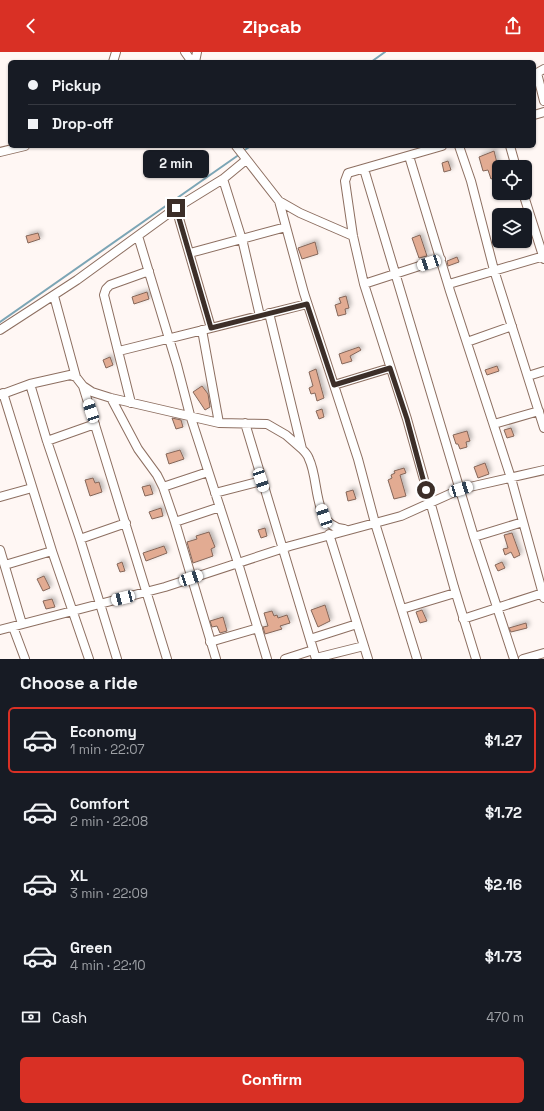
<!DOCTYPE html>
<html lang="en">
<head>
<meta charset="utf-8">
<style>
  body { margin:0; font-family:"Space Grotesk",sans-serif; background:#242831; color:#f1f3f6; height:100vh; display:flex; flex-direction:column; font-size:15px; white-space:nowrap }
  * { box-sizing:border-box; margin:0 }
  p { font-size:13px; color:#9ea1a6 }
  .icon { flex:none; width:22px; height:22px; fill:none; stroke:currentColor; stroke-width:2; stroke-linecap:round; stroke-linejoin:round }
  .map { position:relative; height:607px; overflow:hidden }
  .details { display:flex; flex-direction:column; background:#171b24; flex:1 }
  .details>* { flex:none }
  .guide { position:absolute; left:8px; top:8px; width:528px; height:88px; border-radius:6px; box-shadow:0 1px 3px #0004; display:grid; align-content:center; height:88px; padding:0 20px; background:#171b24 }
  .fabs { position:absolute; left:492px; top:108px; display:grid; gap:8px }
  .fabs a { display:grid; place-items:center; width:40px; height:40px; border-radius:6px; background:#171b24; box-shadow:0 1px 3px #0004; font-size:20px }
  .end { position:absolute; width:18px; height:18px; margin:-9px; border:5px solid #3c2e28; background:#fff; box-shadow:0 0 0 2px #fff }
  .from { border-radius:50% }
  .bubble { position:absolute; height:28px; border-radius:6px; background:#171b24; box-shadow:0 1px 3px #0004; font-size:13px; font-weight:600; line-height:28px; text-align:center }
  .car { position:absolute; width:12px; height:24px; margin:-12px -6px; border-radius:5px; box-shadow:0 0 3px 1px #0007; background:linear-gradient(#fff 24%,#345 0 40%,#fff 0 76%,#345 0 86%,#fff 0) }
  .guide b { display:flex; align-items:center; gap:14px; height:38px; font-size:15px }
  .guide b+b { border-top:1px solid #363941 }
  .guide i { width:10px; height:10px; background:#f1f3f6 }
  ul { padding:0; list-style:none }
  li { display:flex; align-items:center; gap:12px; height:66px; margin:0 8px 6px; padding:0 12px; border:2px solid transparent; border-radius:6px }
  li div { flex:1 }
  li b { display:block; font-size:15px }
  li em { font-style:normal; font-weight:600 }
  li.active { border-color:#d93025 }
  li>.icon { width:36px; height:36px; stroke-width:1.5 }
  h2 { padding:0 20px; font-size:18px; line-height:48px }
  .pay { display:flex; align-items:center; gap:10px; height:44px; padding:0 20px; font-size:15px }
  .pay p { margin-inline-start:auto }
  .primary-button { display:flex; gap:8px; margin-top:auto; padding:8px 20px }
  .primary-button a { flex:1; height:46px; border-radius:6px; background:#d93025; color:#fff; font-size:16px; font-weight:600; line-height:46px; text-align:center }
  header { display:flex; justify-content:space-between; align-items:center; height:52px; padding:0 20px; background:#d93025; color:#fff; font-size:18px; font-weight:600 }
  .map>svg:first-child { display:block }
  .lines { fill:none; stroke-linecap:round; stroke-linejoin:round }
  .stream { stroke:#7ca5b5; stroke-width:2 }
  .building { fill:#e2ab92; stroke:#846659; filter:url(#shadow) }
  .minor-casing { stroke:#8d6f61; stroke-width:10 }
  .minor { stroke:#fff; stroke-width:8 }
  .route { stroke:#3c2e28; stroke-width:5 }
</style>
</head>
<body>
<header><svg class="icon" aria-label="back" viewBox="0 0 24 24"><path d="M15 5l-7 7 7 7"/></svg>Zipcab<svg class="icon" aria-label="share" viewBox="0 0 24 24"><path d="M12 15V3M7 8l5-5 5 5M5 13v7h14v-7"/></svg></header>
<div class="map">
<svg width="544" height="607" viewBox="0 0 544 607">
  <defs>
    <filter id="shadow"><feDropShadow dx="2.5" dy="-2.5" stdDeviation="2" flood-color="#0004"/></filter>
  </defs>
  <rect width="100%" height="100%" fill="#fff7f4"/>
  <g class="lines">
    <path class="stream" d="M371 10 385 0
      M243 99 251 94
      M0 270 240 102"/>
  </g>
  <path class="building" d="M494 99 498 115H495L498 124 491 127 488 118 483 119 479 105Z
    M448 109 451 118 444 120 442 111Z
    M38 181 40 187 28 191 26 184Z
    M420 183 427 204 419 206 412 186Z
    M315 190 318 202 302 207 298 196Z
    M457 205 459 210 448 214 447 209Z
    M147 240 149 247 134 252 132 245Z
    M346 244 349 256 345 257 346 262 338 264 335 253 341 251 339 246Z
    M359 295 361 298 350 304 352 309 342 312 339 302Z
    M110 305 113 313 106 316 103 308Z
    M497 314 499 319 487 323 485 318Z
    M316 317 324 346 317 349 315 341 311 342 309 336 313 334 309 320Z
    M202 334 208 342 210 355 205 358 193 340Z
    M322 357 324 365 319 367 316 359Z
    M172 366 181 368 183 375 176 377Z
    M511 376 514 384 507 386 504 378Z
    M467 379 470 389 466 390 467 395 460 397 458 392H456L453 383Z
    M180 398 184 407 169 412 166 402Z
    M485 411 489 422 478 426 474 415Z
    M404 416 406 421 400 423 406 444 394 447 388 428 392 426 391 423 395 421 394 419Z
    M93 426 95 431 99 430 102 440 90 444 85 428Z
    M150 433 153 442 145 444 142 435Z
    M353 438 356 447 348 449 346 440Z
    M161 456 163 464 152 467 149 460Z
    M265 476 267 484 261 486 258 478Z
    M209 480 215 495 211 497 213 504 193 511 187 490 197 487 196 484Z
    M512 481 520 503 514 506 511 500 505 503 503 497 508 496 504 483Z
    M164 494 167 501 146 509 143 501Z
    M122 510 125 519 120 520 117 512Z
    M502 510 505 516 498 519 495 513Z
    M44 524 50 536 43 539 37 527Z
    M52 547 55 555 46 557 43 549Z
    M325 553 330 569 318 575 311 558Z
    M422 558 427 569 420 571 416 560Z
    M272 559 274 564 277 563 278 566 287 563 290 571 280 574 282 577 265 582 263 575 268 574 264 561Z
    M223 565 227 579 220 581 217 574 212 575 210 569Z
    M526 571 527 576 511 580 509 576Z"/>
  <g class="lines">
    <defs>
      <path id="minor" d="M185 0 192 10
        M113 10 116 0
        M195 10 197 0
        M544 17 537 21 544 49
        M534 63 544 60
        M236 94 279 149 300 161 353 184
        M442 94 348 121 345 129 353 184 364 232 407 367 454 535 476 607
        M459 94 471 129 494 218 544 376
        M510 94 516 115
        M0 100 25 94
        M409 104 450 239 511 426 544 546
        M364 117 474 485 514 607
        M223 127 243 191 260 264
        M523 141 544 207
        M279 149 304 241 358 407 375 471 417 607
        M176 156 211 276
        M138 184 177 313 190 363 238 511 267 607
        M190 201 286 175
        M364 232 441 207
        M449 232 544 204
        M54 244 76 325
        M269 261 302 397C305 400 308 403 309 407 320 429 312 474 344 477
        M0 278 77 228 176 156 223 127 246 108
        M202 278 219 371
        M467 290 512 274
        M119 299 307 252
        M528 324 544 319
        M30 332 47 389 80 487 117 607
        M334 333 390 316
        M83 334 167 607
        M3 341 52 499 89 607
        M0 343 30 332 70 323 76 325 83 334 92 340 111 346 219 371 267 372 286 383 302 397
        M111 346 138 397 157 423 163 435 175 470 216 607
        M131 351 104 243 106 237 110 233 149 219
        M245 371 316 607
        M494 372 539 359
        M47 389 95 372
        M163 435 208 420
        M215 441 261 429
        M0 445 32 436
        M175 470 220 455
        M329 482 368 607
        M474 485 523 470
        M80 487 126 471
        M0 498 22 572
        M5 513 52 499
        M402 557 455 541
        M463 567 543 541
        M13 575 25 607
        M0 578 165 535 290 494 401 464 461 437 544 418
        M310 587 357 572
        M210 590 258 576
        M316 606 364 594
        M285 607 313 598
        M523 607 544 601"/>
    </defs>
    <use href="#minor" class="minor-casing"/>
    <use href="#minor" class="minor"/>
  </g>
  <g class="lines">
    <path class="route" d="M176 156 211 276 307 252 334 333 390 316 407 367 426 438"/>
  </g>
</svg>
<div class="fabs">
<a><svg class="icon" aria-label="locate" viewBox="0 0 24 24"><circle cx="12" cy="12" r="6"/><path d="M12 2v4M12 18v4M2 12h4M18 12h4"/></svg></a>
<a><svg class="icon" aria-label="layers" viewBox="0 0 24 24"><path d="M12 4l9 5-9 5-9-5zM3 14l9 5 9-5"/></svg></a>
</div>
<i class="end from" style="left:426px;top:438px"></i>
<i class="end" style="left:176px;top:156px"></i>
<div class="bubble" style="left:143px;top:98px;width:66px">2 min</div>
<i class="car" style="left:429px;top:211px;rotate:252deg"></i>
<i class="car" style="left:91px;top:359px;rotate:342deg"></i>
<i class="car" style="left:261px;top:428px;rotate:162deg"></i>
<i class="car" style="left:461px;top:437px;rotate:73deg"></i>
<i class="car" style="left:324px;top:464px;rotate:341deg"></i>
<i class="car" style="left:191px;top:526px;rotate:72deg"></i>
<i class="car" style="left:123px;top:546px;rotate:256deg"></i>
<div class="guide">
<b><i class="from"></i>Pickup</b>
<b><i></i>Drop-off</b>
</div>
</div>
<section class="details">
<h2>Choose a ride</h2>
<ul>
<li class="active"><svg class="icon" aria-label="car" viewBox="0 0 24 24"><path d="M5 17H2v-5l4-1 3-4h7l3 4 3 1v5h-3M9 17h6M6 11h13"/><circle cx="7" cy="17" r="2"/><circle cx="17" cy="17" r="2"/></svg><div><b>Economy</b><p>1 min · 22:07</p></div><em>$1.27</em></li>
<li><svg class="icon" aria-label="car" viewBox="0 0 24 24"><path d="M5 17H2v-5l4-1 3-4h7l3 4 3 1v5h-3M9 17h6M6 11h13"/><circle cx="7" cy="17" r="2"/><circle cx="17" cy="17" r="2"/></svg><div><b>Comfort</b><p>2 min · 22:08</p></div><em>$1.72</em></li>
<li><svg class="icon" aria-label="car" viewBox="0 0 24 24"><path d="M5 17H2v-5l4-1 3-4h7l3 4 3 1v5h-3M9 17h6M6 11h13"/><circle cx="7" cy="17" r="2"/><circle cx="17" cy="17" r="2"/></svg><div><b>XL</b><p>3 min · 22:09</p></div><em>$2.16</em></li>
<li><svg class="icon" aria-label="car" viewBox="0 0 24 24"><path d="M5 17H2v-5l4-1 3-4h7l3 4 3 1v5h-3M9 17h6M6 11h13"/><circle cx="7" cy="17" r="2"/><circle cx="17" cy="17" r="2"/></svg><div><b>Green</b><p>4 min · 22:10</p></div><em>$1.73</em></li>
</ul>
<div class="pay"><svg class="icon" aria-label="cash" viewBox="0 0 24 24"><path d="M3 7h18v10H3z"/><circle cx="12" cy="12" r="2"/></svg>Cash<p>470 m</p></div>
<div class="primary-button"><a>Confirm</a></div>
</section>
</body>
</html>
